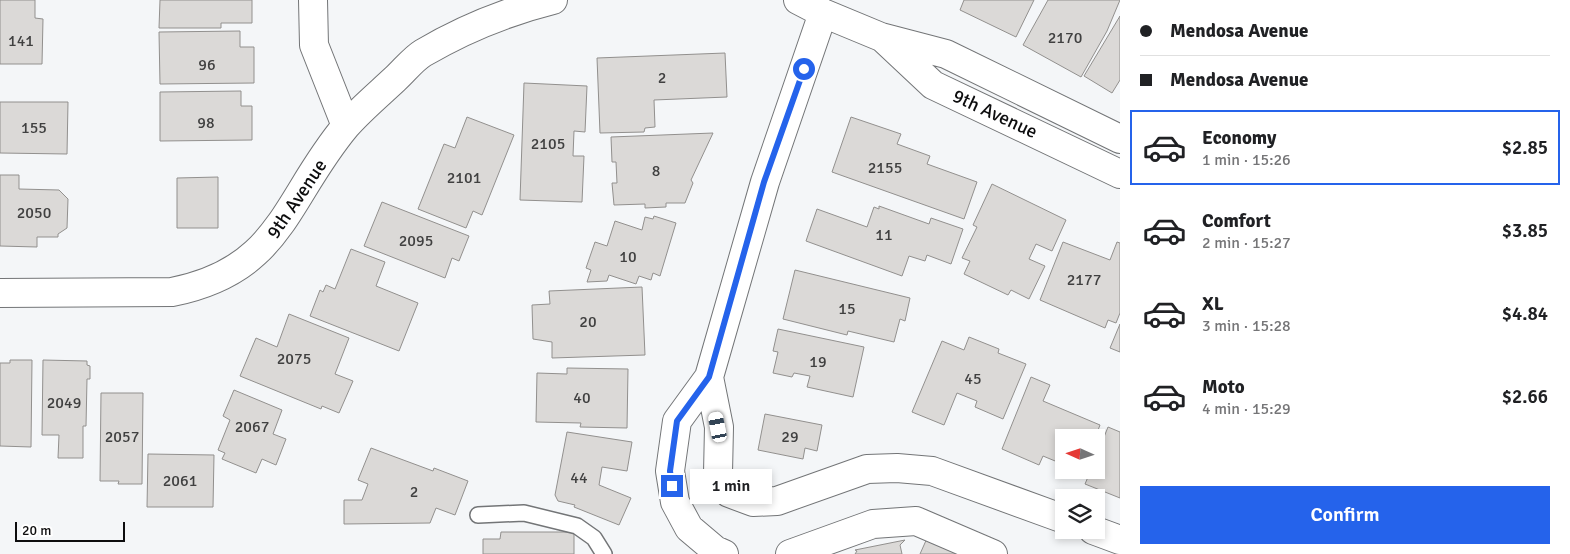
<!DOCTYPE html>
<html lang="en">
<head>
<meta charset="utf-8">
<style>
  body { margin:0; font-family:Signika,sans-serif; background:#f2f2f2; color:#202124; height:100vh; display:flex; flex-direction:column; font-size:19px; white-space:nowrap }
  * { box-sizing:border-box; margin:0 }
  p { font-size:16px; color:#757577 }
  .icon { flex:none; width:28px; height:28px; fill:none; stroke:currentColor; stroke-width:2; stroke-linecap:round; stroke-linejoin:round }
  .map { position:relative; flex:1; overflow:hidden }
  .panel { display:flex; flex-direction:column; background:#fff; width:450px }
  .panel>* { flex:none }
  .hud { display:grid; align-content:center; height:110px; padding:0 20px; background:#fff }
  .needle { width:32px; rotate:273deg }
  .controls { position:absolute; left:1055px; top:429px; display:grid; gap:10px }
  .controls a { display:grid; place-items:center; width:50px; height:50px; border-radius:0px; background:#fff; box-shadow:0 2px 8px #0003; font-size:25px }
  .scale { position:absolute; left:15px; bottom:12px; width:110px; box-sizing:border-box; padding-left:5px; border:2px solid #0d0d0e; border-top:0; font-size:14px; line-height:18px; white-space:nowrap; color:#0d0d0e; -webkit-text-stroke:4px #fff; paint-order:stroke }
  .end { position:absolute; width:22px; height:22px; margin:-11px; border:6px solid #2563eb; background:#fff; box-shadow:0 0 0 2px #fff }
  .from { border-radius:50% }
  .bubble { position:absolute; height:35px; border-radius:0px; background:#fff; box-shadow:0 2px 8px #0003; font-size:16px; font-weight:600; line-height:35px; text-align:center }
  .car { position:absolute; width:15px; height:30px; margin:-15px -8px; border-radius:6px; box-shadow:0 0 4px 1px #0007; background:linear-gradient(#fff 24%,#345 0 40%,#fff 0 76%,#345 0 86%,#fff 0) }
  .hud b { display:flex; align-items:center; gap:18px; height:48px; font-size:19px }
  .hud b+b { border-top:1px solid #e0e0e0 }
  .hud i { width:12px; height:12px; background:#202124 }
  ul { padding:0; list-style:none }
  li { display:flex; align-items:center; gap:15px; height:75px; margin:0 10px 8px; padding:0 10px; border:2px solid transparent; border-radius:0px }
  li div { flex:1 }
  li b { display:block; font-size:19px }
  li em { font-style:normal; font-weight:600 }
  li.active { border-color:#2563eb }
  li>.icon { width:45px; height:45px; stroke-width:1.5 }
  .button { display:flex; gap:10px; margin-top:auto; padding:10px 20px }
  .button a { flex:1; height:58px; border-radius:0px; background:#2563eb; color:#fff; font-size:20px; font-weight:600; line-height:58px; text-align:center }
  main { display:flex; flex:1; min-height:0 }
  .map>svg:first-child { display:block }
  .building { fill:#dbd9d7; stroke:#92908e }
  .lines { fill:none; stroke-linecap:round; stroke-linejoin:round }
  .service-casing { stroke:#737577; stroke-width:18 }
  .minor-casing { stroke:#737577; stroke-width:30 }
  .service { stroke:#fff; stroke-width:15 }
  .minor { stroke:#fff; stroke-width:28 }
  .route { stroke:#2563eb; stroke-width:6 }
  .labels { text-anchor:middle; dominant-baseline:central; stroke-width:5; stroke-linejoin:round; paint-order:stroke }
  .number-label { font-size:16px; fill:#404040 }
  .street-label { font-size:19px; fill:#0d0d0e; stroke:#fff }
</style>
</head>
<body>
<main>
<div class="map">
<svg width="1120" height="554" viewBox="0 0 1120 554">
  <rect width="100%" height="100%" fill="#f4f6f8"/>
  <path class="building" d="M0 0H35V18L43 19 42 64H0Z
    M160 0H252V23H221V28H159Z
    M964 0H1034L1016 37 960 10Z
    M1048 0H1120L1107 31 1081 77 1023 45Z
    M1120 16V80L1112 93 1084 76Z
    M240 31V47H254V83L160 84 159 32Z
    M725 53 727 97 654 100 655 127 645 128 644 132 600 133 597 58Z
    M524 83 587 86 585 132 574 131 573 156H584L582 202 520 200Z
    M241 91V106H252V140L160 141V92Z
    M0 102H68L67 154 0 153Z
    M467 117 514 135 482 215 473 211 466 228 418 209 444 144 455 148Z
    M851 117 901 134 897 144 930 156 927 164 977 182 964 219 832 172Z
    M713 133 691 180 693 183 685 203H666V207L645 208V204L614 205 612 183H617L616 162H612L611 137Z
    M0 175H19V189L59 190 68 199 67 228 58 234V237H37V247L0 246Z
    M218 177V228H177V178Z
    M992 184 1066 220 1052 251 1036 244 1029 259 1045 266 1029 299 1011 290 1008 295 964 274 970 261 962 258 977 227 973 225Z
    M382 202 469 236 459 261 452 258 445 278 364 246Z
    M879 206 929 224 931 218 963 229 951 264 927 255 925 261 909 256 902 276 806 241 817 209 867 227 874 207 879 209Z
    M654 216 676 223 660 276 653 273 651 280 639 276 636 284 609 275 607 281 587 282 591 270 586 268 595 242 607 246 615 221 642 230 645 217 653 219Z
    M1063 242 1110 260 1117 242 1120 243V313L1116 323 1108 320 1105 328 1040 300Z
    M351 249 385 262 376 286 418 303 399 351 310 316 320 290 323 292 326 285 335 289Z
    M795 270 910 298 905 321 900 319 894 342 848 331 847 335 783 319Z
    M642 287 645 355 552 358V342L533 339 532 305 550 304 549 291Z
    M289 314 349 338 335 374 353 381 339 413 322 406 321 409 240 376 256 338 277 347Z
    M1120 324V352L1110 348Z
    M778 329 864 347 853 397 807 387 810 376 794 373 792 377 773 373 778 352 773 351Z
    M969 337 999 349 998 353 1026 364 1003 419 975 407 977 401 957 393 944 425 912 412 942 341 964 350Z
    M10 360H32L31 447 0 446V363H10Z
    M43 360 87 361V365L90 366V379H87L86 426H83V458H58L59 435H42Z
    M567 368 628 369 627 428 580 427 581 423 536 422 537 373 567 374Z
    M1031 377 1050 385 1043 401 1100 425 1095 438H1064V470L1058 468 1060 463 1043 456 1039 465 1002 449Z
    M234 390 282 410 273 434 286 439 276 465 262 459 256 473 222 459 225 453 218 450 230 420 223 416Z
    M101 393H143L142 484H118L119 481H100Z
    M765 414 822 425 817 451 805 448 803 459 758 450Z
    M1108 427 1120 432V498L1085 484 1091 470H1096V457Z
    M567 432 632 442 627 471 602 467 599 485 631 498 619 525 574 507 575 505 558 501 555 495Z
    M371 448 433 471 434 468 468 481 455 515 436 508 430 523 344 524V500H362L368 484 358 480Z
    M148 454 214 455 213 507H147Z
    M1064 470H1082L1079 476Z
    M501 532H574V554H483V539H500Z
    M928 536 972 554H920Z
    M905 540 900 545 902 554H855L857 551 855 550Z"/>
  <g class="lines">
    <defs>
      <path id="service" d="M478 515 524 513 577 526 594 538 604 554"/>
      <path id="minor" d="M313 0 314 45 346 126
        M798 0 823 13 881 37 946 54 1120 139
        M884 39 933 85 1120 174
        M0 293 172 292C282 270 284 200 346 126 361 109 379 94 395 79 404 71 413 59 423 53 462 30 509 11 553 0
        M709 377 719 427 718 473 729 493 753 502 777 501 867 469 897 468 932 471 1064 519
        M1093 530 1120 540
        M724 554 715 550 689 528 675 502 670 471 677 421 709 377 765 182 823 13
        M790 554 873 524 916 521 993 554"/>
    </defs>
    <use href="#service" class="service-casing"/>
    <use href="#minor" class="minor-casing"/>
    <use href="#service" class="service"/>
    <use href="#minor" class="minor"/>
  </g>
  <g class="lines">
    <path class="route" d="M672 486 670 471 677 421 709 377 764 182 804 69"/>
  </g>
  <g class="labels">
    <g class="number-label">
      <text x="1065" y="38">2170</text>
      <text x="21" y="41">141</text>
      <text x="207" y="65">96</text>
      <text x="662" y="78">2</text>
      <text x="206" y="123">98</text>
      <text x="34" y="128">155</text>
      <text x="548" y="144">2105</text>
      <text x="885" y="168">2155</text>
      <text x="656" y="171">8</text>
      <text x="464" y="178">2101</text>
      <text x="34" y="213">2050</text>
      <text x="884" y="235">11</text>
      <text x="416" y="241">2095</text>
      <text x="628" y="257">10</text>
      <text x="1084" y="280">2177</text>
      <text x="847" y="309">15</text>
      <text x="588" y="322">20</text>
      <text x="294" y="359">2075</text>
      <text x="818" y="362">19</text>
      <text x="973" y="379">45</text>
      <text x="582" y="398">40</text>
      <text x="64" y="403">2049</text>
      <text x="252" y="427">2067</text>
      <text x="122" y="437">2057</text>
      <text x="790" y="437">29</text>
      <text x="579" y="478">44</text>
      <text x="180" y="481">2061</text>
      <text x="414" y="492">2</text>
    </g>
    <g class="street-label">
      <text transform="translate(995 114) rotate(25)">9th Avenue</text>
      <text transform="translate(297 199) rotate(-56)">9th Avenue</text>
    </g>
  </g>
</svg>
<div class="controls">
<a><svg class="needle" viewBox="-14 -14 28 28"><path d="M0-13l5 13h-10z" fill="#e53935"/><path d="M0 13l5-13h-10z" fill="#757577"/></svg></a>
<a><svg class="icon" aria-label="layers" viewBox="0 0 24 24"><path d="M12 4l9 5-9 5-9-5zM3 14l9 5 9-5"/></svg></a>
</div>
<div class="scale">20 m</div>
<i class="end from" style="left:804px;top:69px"></i>
<i class="end" style="left:672px;top:486px"></i>
<div class="bubble" style="left:690px;top:469px;width:82px">1 min</div>
<i class="car" style="left:718px;top:427px;rotate:349deg"></i>
</div>
<section class="panel">
<div class="hud">
<b><i class="from"></i>Mendosa Avenue</b>
<b><i></i>Mendosa Avenue</b>
</div>
<ul>
<li class="active"><svg class="icon" aria-label="car" viewBox="0 0 24 24"><path d="M5 17H2v-5l4-1 3-4h7l3 4 3 1v5h-3M9 17h6M6 11h13"/><circle cx="7" cy="17" r="2"/><circle cx="17" cy="17" r="2"/></svg><div><b>Economy</b><p>1 min · 15:26</p></div><em>$2.85</em></li>
<li><svg class="icon" aria-label="car" viewBox="0 0 24 24"><path d="M5 17H2v-5l4-1 3-4h7l3 4 3 1v5h-3M9 17h6M6 11h13"/><circle cx="7" cy="17" r="2"/><circle cx="17" cy="17" r="2"/></svg><div><b>Comfort</b><p>2 min · 15:27</p></div><em>$3.85</em></li>
<li><svg class="icon" aria-label="car" viewBox="0 0 24 24"><path d="M5 17H2v-5l4-1 3-4h7l3 4 3 1v5h-3M9 17h6M6 11h13"/><circle cx="7" cy="17" r="2"/><circle cx="17" cy="17" r="2"/></svg><div><b>XL</b><p>3 min · 15:28</p></div><em>$4.84</em></li>
<li><svg class="icon" aria-label="car" viewBox="0 0 24 24"><path d="M5 17H2v-5l4-1 3-4h7l3 4 3 1v5h-3M9 17h6M6 11h13"/><circle cx="7" cy="17" r="2"/><circle cx="17" cy="17" r="2"/></svg><div><b>Moto</b><p>4 min · 15:29</p></div><em>$2.66</em></li>
</ul>
<div class="button"><a>Confirm</a></div>
</section>
</main>
</body>
</html>
